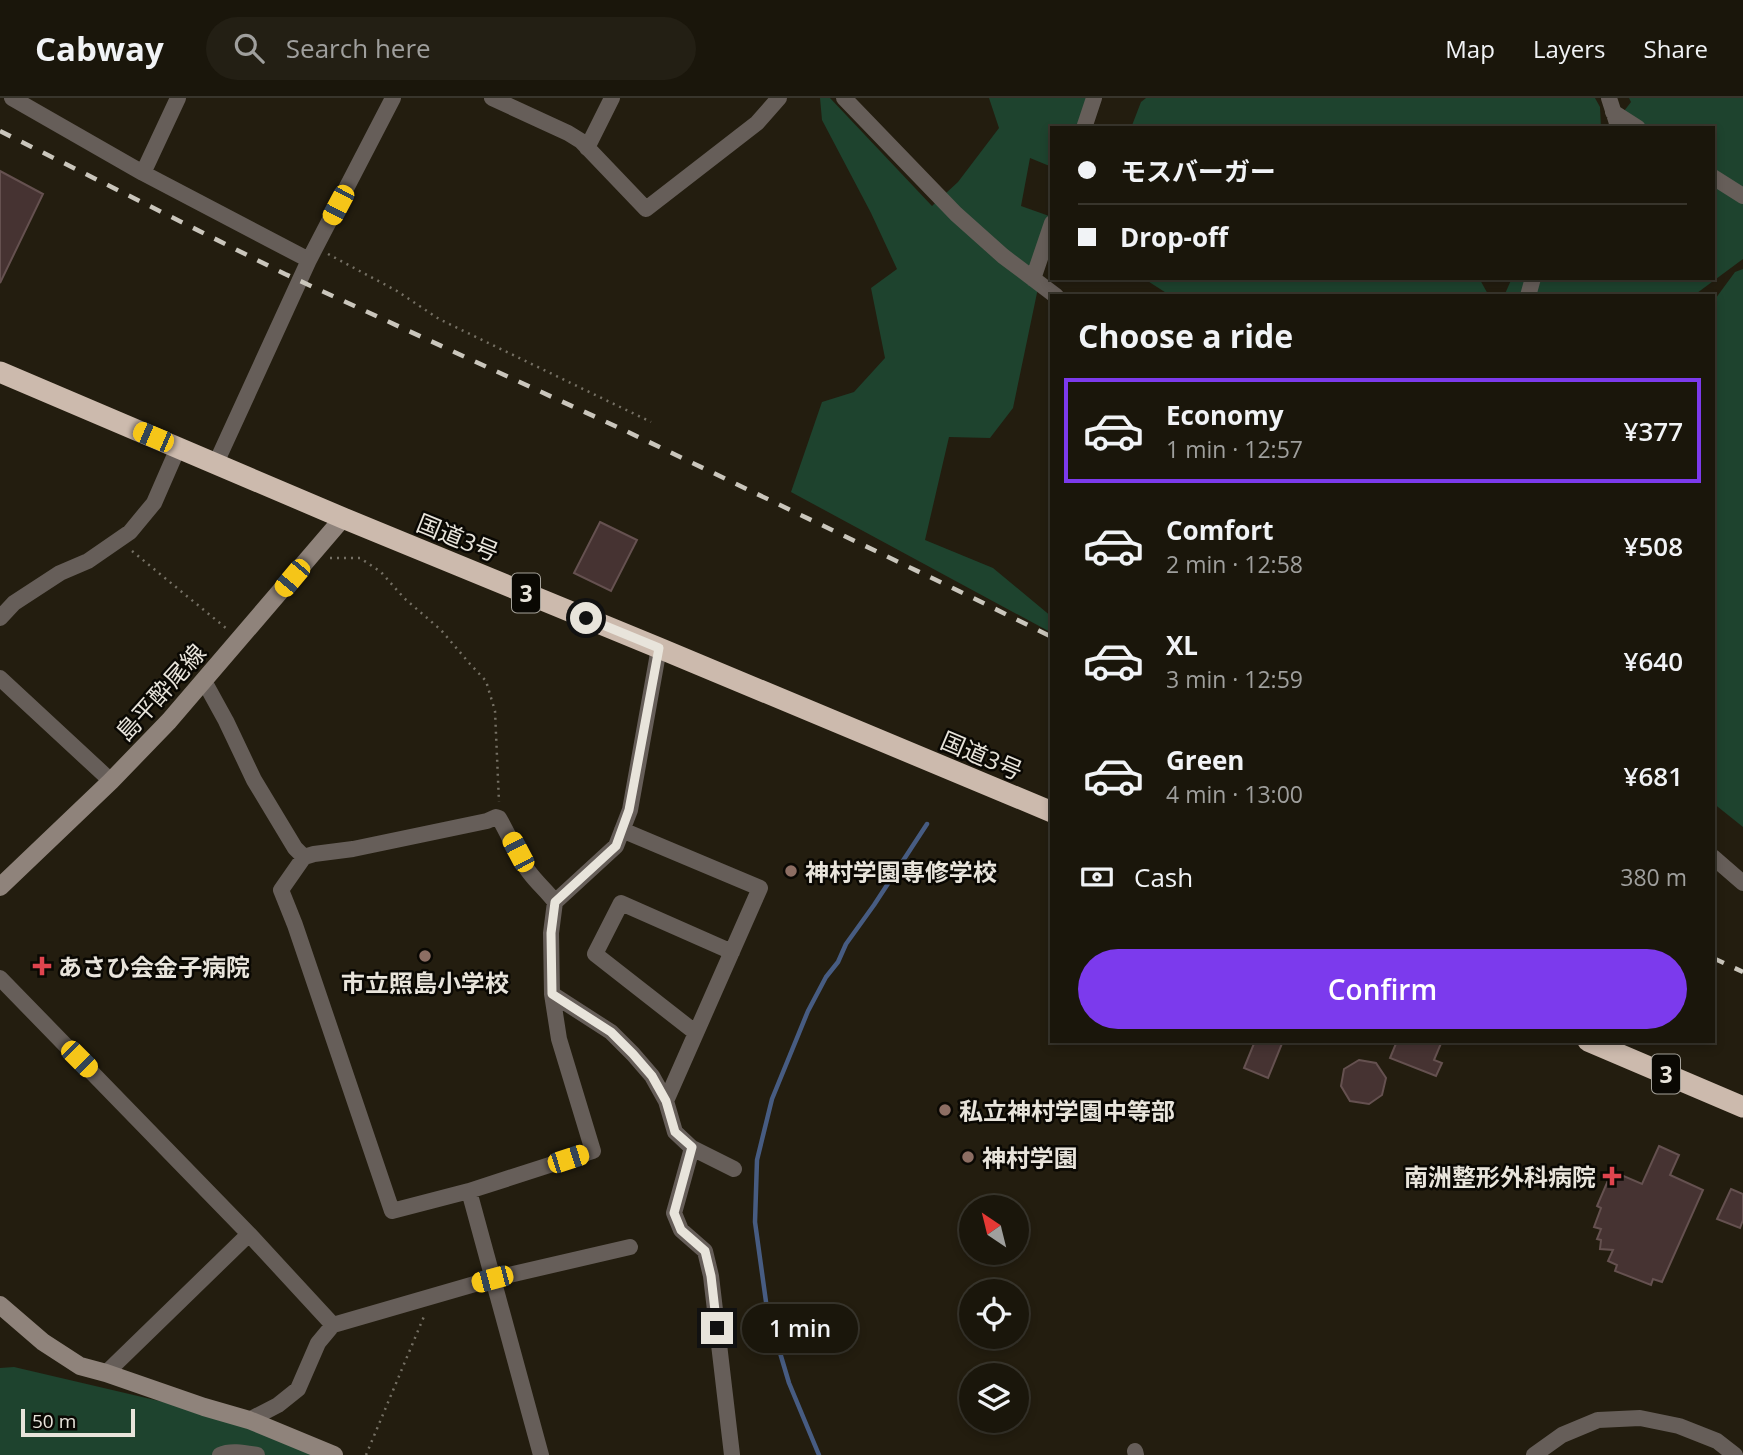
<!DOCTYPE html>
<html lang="en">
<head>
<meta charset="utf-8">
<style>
  body { margin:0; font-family:"Open Sans","Noto Sans JP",sans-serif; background:#231f14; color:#f1f3f6; height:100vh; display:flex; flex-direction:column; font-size:26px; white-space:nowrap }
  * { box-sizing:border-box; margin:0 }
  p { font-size:23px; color:#9f9f9d }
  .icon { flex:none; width:38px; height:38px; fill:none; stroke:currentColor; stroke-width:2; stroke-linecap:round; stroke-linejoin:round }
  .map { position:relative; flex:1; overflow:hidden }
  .sheet { position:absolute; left:1050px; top:196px; width:665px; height:749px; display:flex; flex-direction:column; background:#1a160b; border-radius:0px; box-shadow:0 4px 10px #0003,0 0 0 2px #38352c }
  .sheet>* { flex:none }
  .guide { position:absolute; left:1050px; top:28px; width:665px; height:154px; border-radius:0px; box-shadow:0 4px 10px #0003,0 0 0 2px #38352c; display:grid; align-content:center; height:154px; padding:0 28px; background:#1a160b }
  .needle { width:46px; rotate:325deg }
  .buttons { position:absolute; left:959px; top:1097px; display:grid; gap:14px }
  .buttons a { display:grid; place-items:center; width:70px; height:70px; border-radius:50%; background:#1a160b; box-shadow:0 4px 10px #0003,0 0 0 2px #38352c; font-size:35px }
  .scale { position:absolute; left:21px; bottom:18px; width:114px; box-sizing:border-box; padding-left:7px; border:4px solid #e8e4db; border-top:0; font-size:19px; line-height:24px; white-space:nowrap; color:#e8e4db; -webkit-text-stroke:5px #0a0803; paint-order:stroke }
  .end { position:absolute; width:32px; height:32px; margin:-16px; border:9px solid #e8e4db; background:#111; box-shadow:0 0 0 4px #111 }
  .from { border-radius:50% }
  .bubble { position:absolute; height:49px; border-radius:24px; background:#1a160b; box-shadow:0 4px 10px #0003,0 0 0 2px #38352c; font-size:23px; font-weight:600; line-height:49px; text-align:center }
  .car { position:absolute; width:21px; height:42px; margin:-21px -10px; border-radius:9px; box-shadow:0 0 5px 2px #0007; background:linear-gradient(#f5c518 24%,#345 0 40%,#f5c518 0 76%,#345 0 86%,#f5c518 0) }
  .guide b { display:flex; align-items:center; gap:24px; height:66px; font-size:26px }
  .guide b+b { border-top:2px solid #38352c }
  .guide i { width:18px; height:18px; background:#f1f3f6 }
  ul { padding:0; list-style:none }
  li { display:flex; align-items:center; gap:21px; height:105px; margin:0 14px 10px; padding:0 14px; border:4px solid transparent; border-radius:0px }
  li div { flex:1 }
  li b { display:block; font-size:26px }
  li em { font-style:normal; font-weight:600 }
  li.selected { border-color:#7c3aed }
  li>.icon { width:63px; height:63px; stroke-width:1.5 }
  h2 { padding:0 28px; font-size:32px; line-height:84px }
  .pay { display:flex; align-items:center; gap:18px; height:77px; padding:0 28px; font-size:26px }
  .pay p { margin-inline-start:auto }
  .button { display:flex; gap:14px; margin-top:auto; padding:14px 28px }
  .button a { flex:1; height:80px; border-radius:42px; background:#7c3aed; color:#fff; font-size:28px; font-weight:600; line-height:80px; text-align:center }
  header { display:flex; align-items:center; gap:42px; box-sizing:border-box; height:98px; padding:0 35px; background:#1a160b; border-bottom:2px solid #38352c }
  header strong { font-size:33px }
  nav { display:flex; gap:38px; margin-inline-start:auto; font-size:24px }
  .search { width:490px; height:63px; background:#231f14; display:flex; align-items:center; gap:18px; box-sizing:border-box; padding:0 24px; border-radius:38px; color:#9f9f9d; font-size:26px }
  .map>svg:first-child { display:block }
  .green { fill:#1e432e }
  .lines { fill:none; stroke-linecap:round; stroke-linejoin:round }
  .stream { stroke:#475c82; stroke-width:4.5 }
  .building { fill:#463332; stroke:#655150; stroke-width:2 }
  .path { stroke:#757064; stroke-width:2.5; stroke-dasharray:2 5; stroke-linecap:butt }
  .street { stroke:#665e59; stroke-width:16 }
  .secondary { stroke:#8f837b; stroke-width:18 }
  .highway { stroke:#ccbaad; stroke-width:21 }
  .rail { stroke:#cac6bc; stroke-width:4.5; stroke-dasharray:12 12; stroke-linecap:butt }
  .route { stroke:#e8e4db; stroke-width:9 }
  .education-dot { fill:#8d6e63; stroke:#0a0803; stroke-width:2.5 }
  .health-dot { fill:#e0444e; stroke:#0a0803; stroke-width:2.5 }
  .labels { text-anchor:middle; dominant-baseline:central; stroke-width:5; stroke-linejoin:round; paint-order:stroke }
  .shield { fill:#0a0803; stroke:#a5a29a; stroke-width:2 }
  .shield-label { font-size:23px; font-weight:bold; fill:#e8e4db }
  .street-label { font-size:24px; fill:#e8e4db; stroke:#0a0803 }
  .poi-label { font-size:24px; font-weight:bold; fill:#e8e4db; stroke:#0a0803; text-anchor:start }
</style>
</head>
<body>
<header>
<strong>Cabway</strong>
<div class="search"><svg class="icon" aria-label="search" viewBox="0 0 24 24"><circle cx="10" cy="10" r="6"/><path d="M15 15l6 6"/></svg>Search here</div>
<nav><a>Map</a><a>Layers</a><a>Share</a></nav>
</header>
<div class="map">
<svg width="1743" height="1357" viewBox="0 0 1743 1357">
  <rect width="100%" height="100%" fill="#231d0f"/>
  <path class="green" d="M820 0H830L932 108 958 84 999 30 989 0H1089L1080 30H1052V69L1030 60 1021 108 1052 119V123L1013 310 990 340 949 339 925 442 993 470 1052 519V535L791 394 822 304 854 294 885 260 871 190 897 171 871 115 822 22Z
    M1146 0H1595L1600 9 1601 30H1131L1141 4Z
    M1629 0H1743V161L1693 198H1504L1512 180H1713V30H1611L1631 4Z
    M1743 171V729L1713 705V204L1735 174Z
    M1143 180H1479L1489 198H1203V196L1171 198Z
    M14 1269 202 1313 324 1357H0V1270Z"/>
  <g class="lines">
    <path class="stream" d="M819 1357 789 1285 767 1211 755 1124 757 1062 772 1001 808 913 826 879 838 864 846 846 874 807 927 726"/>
  </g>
  <path class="building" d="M0 73 43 96 0 185Z
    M600 424 637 442 611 493 574 475Z
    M1255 943H1283L1268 980 1244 970Z
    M1397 943H1442L1434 962 1442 965 1436 978 1390 960Z
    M1359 962 1376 965 1386 980 1382 997 1369 1006 1350 1003 1341 988 1344 971Z
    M1659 1048 1679 1057 1670 1077 1703 1092 1662 1184 1653 1181 1651 1187 1615 1173 1617 1167 1608 1163 1613 1152 1600 1151 1601 1142 1597 1141 1601 1131 1594 1129 1601 1110 1597 1108 1612 1073 1642 1086Z
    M1731 1091 1743 1096V1122L1740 1130 1717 1121Z"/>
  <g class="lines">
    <path class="path" d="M328 156 397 193 439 221 651 324
      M132 453 227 531
      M330 460H360L381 474 404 500 441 532 470 566 486 583 495 613 499 704
      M366 1357 425 1216"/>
    <path class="street" d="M12 0 143 75 309 162
      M492 0 568 35 581 43 646 111 757 25 779 0
      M844 0 956 116 1003 158 1056 198
      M1609 0 1617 25 1616 30
      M1613 14 1638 30
      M1084 30 1094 0
      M587 50 612 0
      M143 75 178 0
      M1713 79 1743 98
      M1033 181 1052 125
      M1528 198 1533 180
      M216 365 309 162 393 0
      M0 520 14 505 60 475 88 463 130 434 154 405 178 350
      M0 580 111 683
      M204 583 226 623 254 682 295 750 304 759
      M622 732 760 790 666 1003
      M1713 759 1743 785
      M555 804C547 793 537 785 529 774 518 760 509 737 499 720L496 719 487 723 353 751 314 756 304 759 281 792 295 827 392 1113 469 1093 593 1053 559 941 552 896 551 835 555 804 616 748 630 712 659 550
      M0 880 249 1136 333 1227 492 1181 630 1149
      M552 896 611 934 633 956 652 978 666 1003 675 1034 692 1050 734 1071
      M696 935 595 856 621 805 732 854
      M692 1050 674 1115 681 1132 705 1153 711 1178 732 1357
      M469 1093 541 1357
      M106 1275 249 1136
      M249 1322 278 1307 298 1291 318 1245 333 1227
      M1135 1353 1136 1357
      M220 1357C231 1352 245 1355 257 1357
      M1534 1357 1562 1337 1598 1322 1640 1320 1679 1328 1717 1343 1735 1357"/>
    <path class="secondary" d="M0 789 111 683 169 623 343 420
      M0 1207 43 1244 80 1268 106 1275 204 1309 249 1322 334 1357"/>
    <path class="highway" d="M0 274 343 420 659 550 1052 714
      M1588 943 1743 1009"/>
    <path class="rail" d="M0 33 285 176 626 333 963 495 1052 539
      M1713 860 1743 874"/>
  </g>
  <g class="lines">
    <path class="route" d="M586 520 659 550 629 712 616 748 555 804 551 835 552 896 611 934 633 956 652 978 666 1003 675 1034 692 1049 674 1115 681 1132 705 1153 711 1178 717 1230"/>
  </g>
  <g class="education-dot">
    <circle cx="791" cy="773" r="7"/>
    <circle cx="425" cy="858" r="7"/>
    <circle cx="945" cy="1012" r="7"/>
    <circle cx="968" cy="1059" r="7"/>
  </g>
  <g class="health-dot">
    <path d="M38.5 857.5h7v7h7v7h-7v7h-7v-7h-7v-7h7z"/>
    <path d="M1608.5 1067.5h7v7h7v7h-7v7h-7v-7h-7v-7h7z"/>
  </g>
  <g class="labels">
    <g class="shield">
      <rect x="512" y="475.5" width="28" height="39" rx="5"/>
      <rect x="1652" y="956.5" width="28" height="39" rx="5"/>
    </g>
    <g class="shield-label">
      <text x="526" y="495">3</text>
      <text x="1666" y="976">3</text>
    </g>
    <g class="street-label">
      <text transform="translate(458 439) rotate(22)">国道3号</text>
      <text transform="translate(160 594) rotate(-48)">島平酔尾線</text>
      <text transform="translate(982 657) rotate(23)">国道3号</text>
    </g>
    <g class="poi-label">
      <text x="805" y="773">神村学園専修学校</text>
      <text x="58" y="868">あさひ会金子病院</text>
      <text x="425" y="884" text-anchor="middle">市立照島小学校</text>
      <text x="959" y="1012">私立神村学園中等部</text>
      <text x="982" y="1059">神村学園</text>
      <text x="1596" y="1078" text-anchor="end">南洲整形外科病院</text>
    </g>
  </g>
</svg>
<div class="buttons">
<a><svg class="needle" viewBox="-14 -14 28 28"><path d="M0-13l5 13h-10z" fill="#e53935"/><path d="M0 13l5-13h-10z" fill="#9f9f9d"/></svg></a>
<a><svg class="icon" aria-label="locate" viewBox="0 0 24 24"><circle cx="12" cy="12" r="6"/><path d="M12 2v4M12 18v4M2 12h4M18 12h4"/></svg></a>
<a><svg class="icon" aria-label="layers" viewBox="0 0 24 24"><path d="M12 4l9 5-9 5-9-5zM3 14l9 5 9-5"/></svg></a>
</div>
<div class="scale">50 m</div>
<i class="end from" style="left:586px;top:520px"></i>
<i class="end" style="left:717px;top:1230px"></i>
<div class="bubble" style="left:742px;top:1206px;width:116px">1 min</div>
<i class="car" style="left:338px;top:107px;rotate:208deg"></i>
<i class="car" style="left:153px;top:339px;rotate:293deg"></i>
<i class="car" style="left:292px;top:480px;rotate:220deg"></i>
<i class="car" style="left:518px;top:754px;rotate:332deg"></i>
<i class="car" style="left:79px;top:961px;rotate:135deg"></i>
<i class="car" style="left:568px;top:1061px;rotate:72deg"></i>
<i class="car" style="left:492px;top:1181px;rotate:255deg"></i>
<div class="guide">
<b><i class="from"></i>モスバーガー</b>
<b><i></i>Drop-off</b>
</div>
<section class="sheet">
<h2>Choose a ride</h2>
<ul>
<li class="selected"><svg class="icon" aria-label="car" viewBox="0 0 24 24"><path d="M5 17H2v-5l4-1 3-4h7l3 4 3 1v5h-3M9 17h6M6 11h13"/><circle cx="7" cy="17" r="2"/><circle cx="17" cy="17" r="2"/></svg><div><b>Economy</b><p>1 min · 12:57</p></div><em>¥377</em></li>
<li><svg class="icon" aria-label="car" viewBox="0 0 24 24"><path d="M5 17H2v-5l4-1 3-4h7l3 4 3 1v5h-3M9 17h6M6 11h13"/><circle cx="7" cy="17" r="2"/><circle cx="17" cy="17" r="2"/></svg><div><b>Comfort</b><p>2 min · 12:58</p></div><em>¥508</em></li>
<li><svg class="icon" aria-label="car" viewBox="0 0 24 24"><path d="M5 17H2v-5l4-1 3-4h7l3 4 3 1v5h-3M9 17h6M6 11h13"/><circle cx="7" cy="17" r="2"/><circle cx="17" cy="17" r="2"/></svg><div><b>XL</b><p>3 min · 12:59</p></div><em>¥640</em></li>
<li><svg class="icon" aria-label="car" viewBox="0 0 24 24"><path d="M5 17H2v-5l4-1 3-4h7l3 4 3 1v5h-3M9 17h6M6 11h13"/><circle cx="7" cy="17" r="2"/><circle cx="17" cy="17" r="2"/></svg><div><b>Green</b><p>4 min · 13:00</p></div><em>¥681</em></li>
</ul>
<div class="pay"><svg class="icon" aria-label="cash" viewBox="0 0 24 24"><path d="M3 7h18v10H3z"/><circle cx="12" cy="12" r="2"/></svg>Cash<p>380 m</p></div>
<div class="button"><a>Confirm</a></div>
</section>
</div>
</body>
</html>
